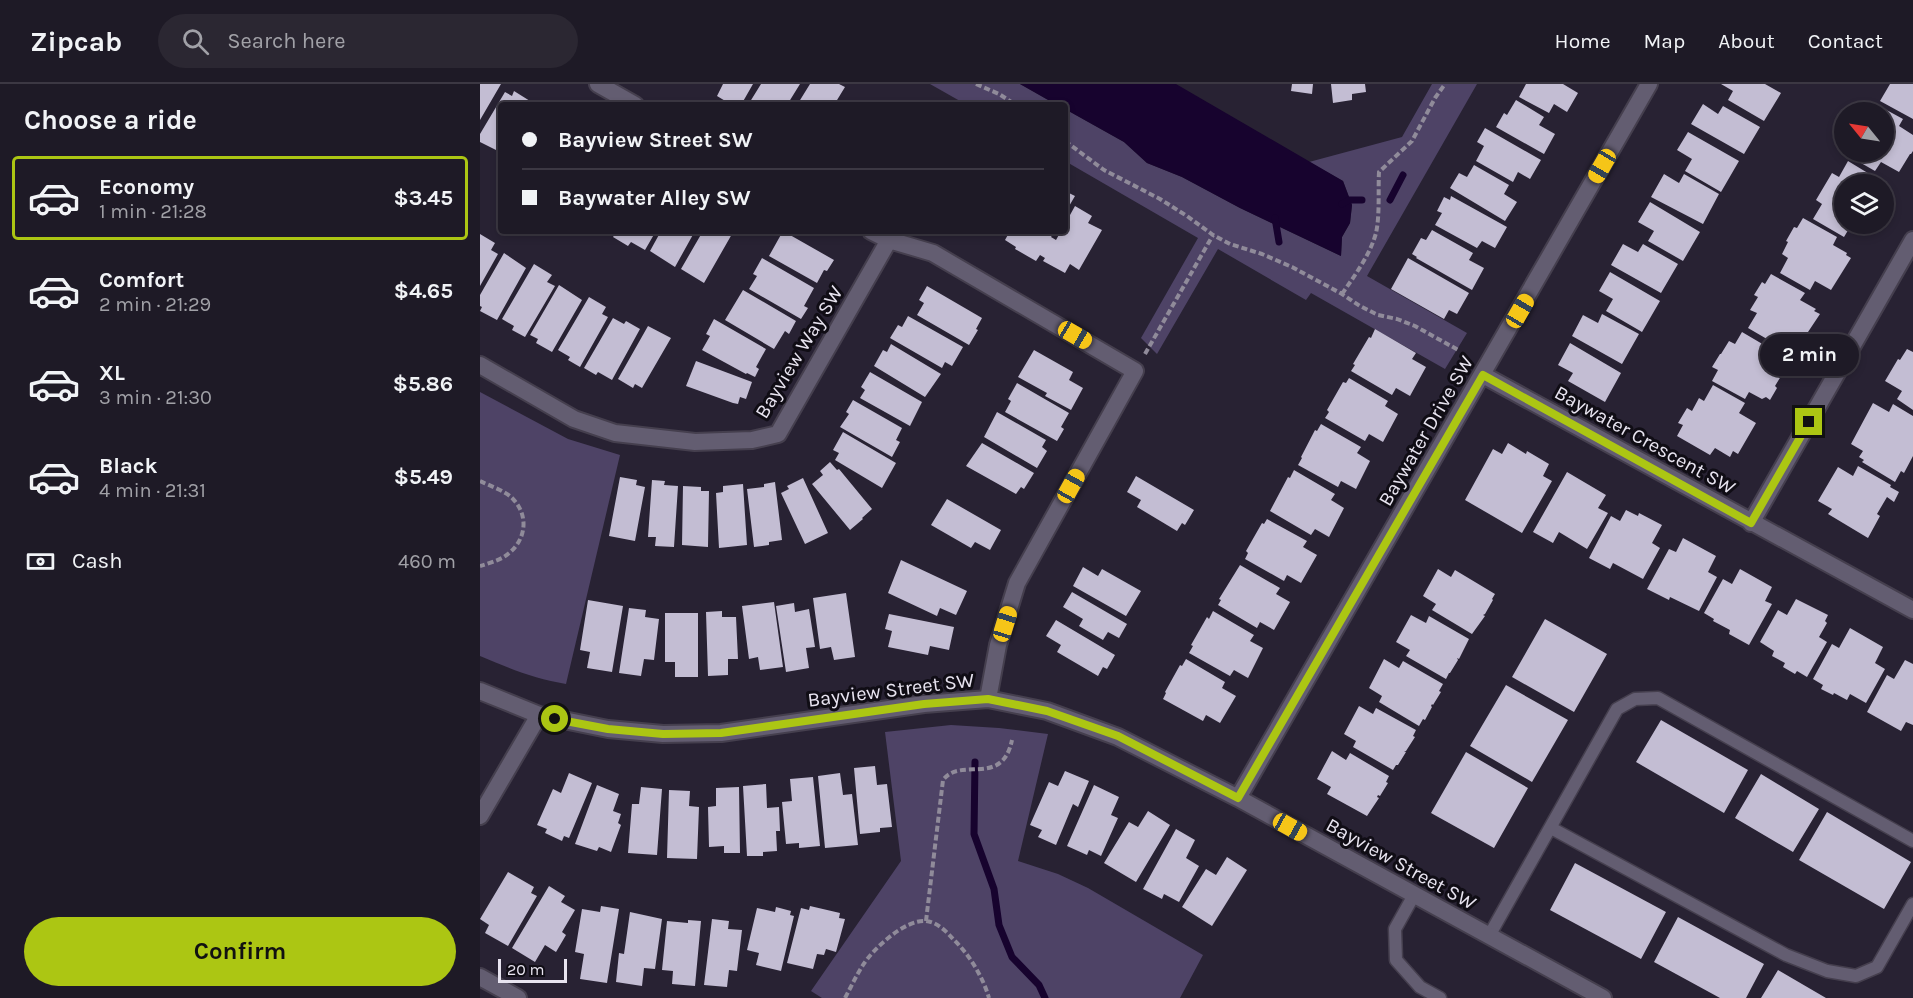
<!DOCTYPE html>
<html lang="en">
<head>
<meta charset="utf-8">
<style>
  body { margin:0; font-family:Karla,sans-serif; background:#2b2732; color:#f1f3f6; height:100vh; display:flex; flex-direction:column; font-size:22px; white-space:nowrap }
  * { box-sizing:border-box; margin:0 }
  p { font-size:20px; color:#a1a1a7 }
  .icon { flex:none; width:33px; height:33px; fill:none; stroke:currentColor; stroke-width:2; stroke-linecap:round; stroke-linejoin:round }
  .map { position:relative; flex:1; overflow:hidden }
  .drawer { display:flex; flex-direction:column; background:#1e1a26; width:480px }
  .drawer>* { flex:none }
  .top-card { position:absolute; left:18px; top:18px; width:570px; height:132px; border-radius:6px; box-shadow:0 3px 9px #0003,0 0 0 2px #3c3843; display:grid; align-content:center; height:132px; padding:0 24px; background:#1e1a26 }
  .needle { width:39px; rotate:300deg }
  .tools { position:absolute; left:1354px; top:18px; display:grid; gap:12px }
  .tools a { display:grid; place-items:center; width:60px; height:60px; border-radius:50%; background:#1e1a26; box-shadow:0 3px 9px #0003,0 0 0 2px #3c3843; font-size:30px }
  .scale { position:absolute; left:18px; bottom:15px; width:69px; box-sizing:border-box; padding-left:6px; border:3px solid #e8e4f0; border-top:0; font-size:16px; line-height:21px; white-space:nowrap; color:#e8e4f0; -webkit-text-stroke:4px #100d15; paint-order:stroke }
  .end { position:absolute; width:27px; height:27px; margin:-14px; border:8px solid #acc613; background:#111; box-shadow:0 0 0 3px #111 }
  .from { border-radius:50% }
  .bubble { position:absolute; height:42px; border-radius:21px; background:#1e1a26; box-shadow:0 3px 9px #0003,0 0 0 2px #3c3843; font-size:20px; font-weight:700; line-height:42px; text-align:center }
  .car { position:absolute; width:18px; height:36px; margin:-18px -9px; border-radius:8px; box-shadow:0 0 4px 2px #0007; background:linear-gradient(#f5c518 24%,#345 0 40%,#f5c518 0 76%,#345 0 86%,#f5c518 0) }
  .top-card b { display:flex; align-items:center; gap:21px; height:57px; font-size:22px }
  .top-card b+b { border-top:2px solid #3c3843 }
  .top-card i { width:15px; height:15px; background:#f1f3f6 }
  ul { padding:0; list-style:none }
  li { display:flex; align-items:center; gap:18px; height:84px; margin:0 12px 9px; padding:0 12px; border:3px solid transparent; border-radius:6px }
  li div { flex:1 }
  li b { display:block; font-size:22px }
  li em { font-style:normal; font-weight:700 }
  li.on { border-color:#acc613 }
  li>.icon { width:54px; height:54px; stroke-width:1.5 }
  h2 { padding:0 24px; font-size:27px; line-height:72px }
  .pay { display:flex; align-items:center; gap:15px; height:66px; padding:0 24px; font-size:22px }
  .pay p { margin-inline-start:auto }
  .cta { display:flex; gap:12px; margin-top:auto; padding:12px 24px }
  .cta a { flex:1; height:69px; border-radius:36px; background:#acc613; color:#111; font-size:24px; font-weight:700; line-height:69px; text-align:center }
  header { display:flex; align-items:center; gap:36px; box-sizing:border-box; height:84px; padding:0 30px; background:#1e1a26; border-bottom:2px solid #3c3843 }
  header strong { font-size:28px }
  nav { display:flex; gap:33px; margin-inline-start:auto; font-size:21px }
  .search { width:420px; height:54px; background:#2b2732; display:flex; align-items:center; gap:15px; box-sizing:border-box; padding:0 21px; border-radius:33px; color:#a1a1a7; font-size:22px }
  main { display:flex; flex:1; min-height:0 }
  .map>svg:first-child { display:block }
  .green { fill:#4e4366 }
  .water { fill:#17032e }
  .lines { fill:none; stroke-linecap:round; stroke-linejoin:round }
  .stream { stroke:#17032e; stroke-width:7 }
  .building { fill:#c3bdd3 }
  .service-casing { stroke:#453f4e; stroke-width:15 }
  .minor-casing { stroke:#453f4e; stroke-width:20 }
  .path { stroke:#908b9a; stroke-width:4; stroke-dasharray:6 3; stroke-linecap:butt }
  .service { stroke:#635d71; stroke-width:12 }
  .minor { stroke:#635d71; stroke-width:16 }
  .route { stroke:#acc613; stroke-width:8 }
  .labels { text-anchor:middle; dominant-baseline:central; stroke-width:6; stroke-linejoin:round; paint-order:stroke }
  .street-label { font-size:20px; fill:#e8e4f0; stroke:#100d15 }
</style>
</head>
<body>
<header>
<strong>Zipcab</strong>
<div class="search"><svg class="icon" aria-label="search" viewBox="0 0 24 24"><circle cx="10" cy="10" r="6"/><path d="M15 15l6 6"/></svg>Search here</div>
<nav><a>Home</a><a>Map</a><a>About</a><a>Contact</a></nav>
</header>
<main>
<section class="drawer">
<h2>Choose a ride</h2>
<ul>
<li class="on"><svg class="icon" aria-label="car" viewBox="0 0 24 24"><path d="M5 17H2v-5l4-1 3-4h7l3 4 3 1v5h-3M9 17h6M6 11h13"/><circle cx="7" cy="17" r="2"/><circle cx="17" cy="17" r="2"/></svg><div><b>Economy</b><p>1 min · 21:28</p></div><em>$3.45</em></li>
<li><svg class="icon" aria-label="car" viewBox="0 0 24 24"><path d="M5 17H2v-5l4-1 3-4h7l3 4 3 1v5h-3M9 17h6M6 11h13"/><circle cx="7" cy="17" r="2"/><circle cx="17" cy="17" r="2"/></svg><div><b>Comfort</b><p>2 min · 21:29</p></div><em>$4.65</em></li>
<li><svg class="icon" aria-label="car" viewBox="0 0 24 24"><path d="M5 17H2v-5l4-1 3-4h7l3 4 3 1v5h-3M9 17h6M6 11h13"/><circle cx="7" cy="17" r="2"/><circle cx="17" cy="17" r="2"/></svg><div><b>XL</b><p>3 min · 21:30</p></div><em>$5.86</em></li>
<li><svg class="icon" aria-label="car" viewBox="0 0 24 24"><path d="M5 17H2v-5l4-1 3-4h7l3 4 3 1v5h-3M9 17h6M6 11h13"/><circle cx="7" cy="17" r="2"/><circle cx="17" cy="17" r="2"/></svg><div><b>Black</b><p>4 min · 21:31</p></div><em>$5.49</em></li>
</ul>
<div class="pay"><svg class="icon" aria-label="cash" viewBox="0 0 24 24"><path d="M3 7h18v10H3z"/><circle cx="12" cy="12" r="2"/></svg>Cash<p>460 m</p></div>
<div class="cta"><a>Confirm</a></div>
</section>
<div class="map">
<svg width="1433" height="914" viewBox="0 0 1433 914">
  <rect width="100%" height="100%" fill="#282233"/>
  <path class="green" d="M450 0H540L577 21H487Z
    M952 0H997L887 192 987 249 965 285 831 209 826 216 738 165 677 270 661 254 718 154 585 77V25L644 58 667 79 702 93 760 124 861 172 862 153 870 139 872 121 863 97 829 78 922 53Z
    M0 308 88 355 140 371 86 600C55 595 28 584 0 572Z
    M471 641 519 644 568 650 538 777 578 790 608 804 723 871 700 914H342L331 907 421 777 405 648Z"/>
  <path class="water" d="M540 0H696L863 97 872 121 870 139 862 153 861 172 760 124 702 93 667 79 644 58 585 25V21H577Z"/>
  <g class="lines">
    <path class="stream" d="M910 116 923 91
      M862 120 869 116H882
      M795 134 799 158
      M495 678 494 750 514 805 519 841 532 873 559 901 565 914"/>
  </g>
  <path class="building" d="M0 0H21L0 36Z
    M243 0H273L261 21H252L237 12Z
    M281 0H320L307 21H268Z
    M330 0H359L365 3 354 21H317Z
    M812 0H833L832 10 811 7Z
    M851 0H885L886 8 872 10V16L853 19Z
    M1046 0H1083L1098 9 1087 28 1074 20 1069 29 1039 13Z
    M1241 0H1285L1301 9 1284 37 1248 16 1253 7Z
    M1410 0H1433V35L1400 17Z
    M34 7 50 17 48 21H21L20 68 0 58V50L25 8 32 12Z
    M1036 16 1064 33 1059 41 1075 50 1064 70 1016 43 1024 29 1027 31Z
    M1390 17 1423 35 1419 42 1433 51V67L1431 70H1430L1419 88 1401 78 1395 87 1367 71 1369 68H1404V28H1380L1382 26 1385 27Z
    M1223 20 1238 30 1243 22 1280 43 1264 70 1211 40Z
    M1005 44 1061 76 1050 95 1038 88 1033 98 996 77 1004 62 997 58Z
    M1208 48 1259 77 1241 108 1205 87 1212 75 1197 66Z
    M1368 77 1396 94 1392 100H1365V140H1391L1384 151 1370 143 1364 153 1333 135 1342 120 1336 116 1352 89 1359 93Z
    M994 81 1029 101 1024 110 1037 118 1025 137 970 104 979 89 987 93Z
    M1184 90 1199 99 1204 90 1239 110 1223 140 1171 113Z
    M585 107 595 112 585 129Z
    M971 112 1027 143 1015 164 1002 157 997 164 955 141 962 129 957 127 964 113 970 116Z
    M1170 118 1220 148 1203 177 1168 157 1174 147 1158 138Z
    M595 122 612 132 608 139 622 146 599 186 590 180 585 189 563 177 565 174 560 171 556 177 535 165 536 163 525 156 530 147H575L571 153 576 156 581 147H585V140Z
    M1323 134 1357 153 1353 161 1367 169 1366 171 1371 174 1351 206 1335 197 1330 206 1300 189 1308 174 1302 170 1308 158 1306 157 1314 143 1317 144Z
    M952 146 993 169 989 176 1004 184 992 206 936 174 937 173 932 170 941 154 946 156Z
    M137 147H176L165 166 151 158 148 162 133 153Z
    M181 147H215L195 183 170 167Z
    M223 147H246L252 150 224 199 201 185Z
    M303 147 354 176 347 187 344 186 337 199 289 172Z
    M0 150 15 159 11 166 18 170 0 202Z
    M1143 160 1158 168 1163 160 1198 180 1181 209 1131 181Z
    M24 169 46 184 17 236 0 227 2 223 0 222V211Z
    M282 174 334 204 324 222 328 224 321 235 269 205 277 192 273 190Z
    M928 174 989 209 977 230 969 226 964 235 911 205Z
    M54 180 72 191 67 198 75 202 45 253 32 246 34 242 22 235Z
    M1130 188 1180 217 1162 248 1126 227 1133 215 1119 207Z
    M1291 190 1325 209 1320 216 1336 225 1334 227 1340 230 1320 260 1305 252 1299 262 1268 244 1277 229 1270 226 1278 213 1274 211 1282 198 1285 200Z
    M79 201 102 216 72 268 56 259 58 255 50 251Z
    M447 202 502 234 496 245 498 246 489 261 437 231 444 219 439 216Z
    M263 206 316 237 309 250 305 247 294 265 245 236Z
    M109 213 126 223 122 230 128 233 100 283 88 276 90 273 78 266Z
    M1122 230 1159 250 1142 280 1092 252 1103 231 1118 239Z
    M428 232 483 263 472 282 465 278 462 284 410 254 418 241 422 243Z
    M133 234 144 240 146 237 160 245 132 296 118 288 116 291 104 284Z
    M234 235 286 265 276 283 279 285 275 293 267 289 266 290 222 266 230 252 226 250Z
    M168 242 191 254 162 304 155 300 153 304 138 295Z
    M895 245 936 269 932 275 946 283 930 312 916 304 912 311 871 287 875 281 873 280 889 253 891 254Z
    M1262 248 1296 268 1292 275 1306 284 1295 302 1297 304 1290 316 1286 313 1282 315 1269 308 1265 315 1232 297 1238 286 1232 283 1240 270H1241L1249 257 1255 260Z
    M1090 259 1141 289 1125 318 1088 297 1093 289 1078 281Z
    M411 260 461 290 445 313 394 282 403 266 407 268Z
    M1427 265 1433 268V326L1417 315 1422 307 1405 297 1418 275 1420 276Z
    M554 266 593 288 589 296 603 304 591 326 565 312 567 309 538 293Z
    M216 277 272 298 266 315 260 313 258 320 253 319 206 302Z
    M390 288 442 318 430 342 380 314 385 306 381 303Z
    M869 294 908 317 905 322 918 330 903 358 889 350 885 357 845 334 849 328 847 326 863 298 866 299Z
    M537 299 589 329 581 343 584 345 577 357 525 328 531 317 528 315Z
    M1233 301 1265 319 1259 329 1276 339 1258 370 1253 367 1250 373 1235 364 1230 371 1197 352 1203 341 1198 339 1207 324 1212 327 1219 314 1224 317Z
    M373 316 422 344 416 356 420 358 412 373 360 343 369 330 366 328Z
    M1393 319 1409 328 1413 320 1433 332V372L1424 389 1421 387 1415 398 1382 378 1384 376 1379 373 1383 367 1371 360Z
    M517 328 566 356 562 363 567 367 557 384 504 353Z
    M841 340 881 363 877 369 890 377 876 405 861 397 858 403 818 381 822 374 821 373 835 346 837 347Z
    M363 348 416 379 402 404 355 376 359 369 353 366Z
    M502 359 554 389 544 405 541 403 536 410 486 382Z
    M1028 359 1046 370 1047 367 1069 380 1063 392 1072 397 1042 449 985 416 1013 365 1022 370Z
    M350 378 357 386 359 385 392 425 382 434 383 435 370 446 332 400 343 391 340 387Z
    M1378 382 1411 401 1410 403 1419 408 1414 418 1407 413 1397 430 1400 432 1388 454 1348 430 1352 425 1338 417 1358 383 1373 392Z
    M814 386 855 410 851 416 864 424 849 453 835 445 831 451 790 427 808 393 810 394Z
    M1087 388 1126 411 1118 424 1128 429 1107 465 1079 448 1073 459 1053 448Z
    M656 392 714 426 705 441 702 439 697 447 657 423 661 416 647 408Z
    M140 393 157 396 156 401 165 403 155 457 129 452Z
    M323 394 348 449 325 460 301 409 309 405 307 402Z
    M172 396 185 397 184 401 198 402 194 463 175 462 176 453H168Z
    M295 398 302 456 289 458V461L274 463 267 405 284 403V400Z
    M263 400 267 461 239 464 236 409 243 408V402Z
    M203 402 221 403V407H229L228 463 202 461Z
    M467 415 521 446 510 466 495 458 491 464 451 441Z
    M1146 426 1158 432 1159 429 1182 441 1172 459 1180 464 1163 495 1133 479 1130 485 1109 474 1131 432 1140 437Z
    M787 435 827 457 823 463 837 471 821 499 807 491 804 497 765 475 768 469 766 467 782 439 784 440Z
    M1203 454 1236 472 1228 488 1237 493 1219 527 1190 513 1189 516 1167 505 1189 465 1196 468Z
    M421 476 487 507 476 531 460 524 457 532 408 509Z
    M760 481 800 504 796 510 810 518 794 546 780 538 777 544 738 521 741 516 739 515Z
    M603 483 618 492 622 485 661 507 646 532 593 502Z
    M958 485 971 493 975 486 1015 510 1012 515 1013 516 1005 530 1003 531 1005 532 992 550 952 526 956 520 943 512Z
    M1260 485 1292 503 1285 517 1292 520 1269 561 1249 550 1250 546 1233 537 1234 535 1224 529 1243 495 1252 500Z
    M592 508 647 540 639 554 628 548 623 556 599 542 603 535 583 523Z
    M366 509 375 573 354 576 351 563 340 565 333 514Z
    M1316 515 1348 531 1345 537 1347 539 1339 553 1347 558 1327 593 1317 587 1315 590 1303 583 1305 579 1292 572 1294 567 1280 558 1298 526 1307 531Z
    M108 516 143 522 132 588 107 584 110 568 100 566Z
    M294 518 303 583 280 586 278 573 269 575 262 522Z
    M314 519 315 528 329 525 335 563 326 564 329 584 306 588 296 522Z
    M149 524 166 526 165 533 179 535 174 576 164 575 161 592 139 589Z
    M242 527V533H256L258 575H248V591L228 592 226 528Z
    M733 527 774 551 770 557 783 564 768 594 754 586 750 592 709 569 713 562 711 561 727 533 729 535Z
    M185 529H218V593H195V578H185Z
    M409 530 474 543 469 566 450 562 448 571 408 563 412 547 405 545Z
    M931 531 946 539 949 532 989 555 979 575 977 574 978 576 970 589H969L966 595 926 572 930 566 916 558Z
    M1065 535 1127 570 1094 628 1032 593Z
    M576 536 635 571 627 585 623 583 618 592 577 568 581 561 566 552Z
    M1370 544 1403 563 1395 579 1405 585 1386 619 1370 610 1367 616 1354 609 1353 611 1341 605 1343 601 1333 595 1352 560 1359 564Z
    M706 575 745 598 742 604 756 612 740 639 726 631 723 637 683 615 686 609 685 608 700 581 702 582Z
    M904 575 919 584 923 577 963 600 959 607 961 608 953 621 952 620 951 622 952 623 945 636 943 635 939 642 899 618 902 612 889 604Z
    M1425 576 1433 580V641L1426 638 1421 647 1387 628 1407 591 1414 595Z
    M1026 601 1088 636 1052 698 990 662Z
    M879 622 893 630 896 624 936 646 933 652 935 653 926 667H924L926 668 918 681H916L913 686 873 663 876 657 864 650Z
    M1181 636 1268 686 1244 729 1156 678Z
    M852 667 866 676 870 669 909 692 906 698 908 699 900 712 898 711 897 713 899 714 887 732 847 710 851 703 837 695Z
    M986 668 1048 704 1014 764 951 729Z
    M395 682 397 701 407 700 412 743 400 744V748L380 750 374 684Z
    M585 687 609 697 598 723 593 720 576 761 558 753 562 746 550 741 569 698 578 702Z
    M89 689 112 699 89 754 84 752 82 757 65 749 67 745 57 741 73 705 81 709Z
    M360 689 363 711 372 710 378 761 345 764 338 692Z
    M1281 690 1339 725 1313 768 1255 734Z
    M333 693 340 762 319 764V759L306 760 302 718 312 717 310 695Z
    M286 700 287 724 299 723 300 747H296L297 767 283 768V772H267L263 702Z
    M117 701 139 710 133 727 141 730 138 739 141 741 131 768 119 763 117 767 95 760Z
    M614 701 639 713 631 731 638 734 621 772 609 766 607 771 587 762Z
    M161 703 182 705 177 771 148 769 152 720H159Z
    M259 703 260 769H244V762L229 763 228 723 236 722V704Z
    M189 706 210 707 209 722 219 723 217 775 187 774Z
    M668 727 690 741 656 798 624 779 649 738 658 743Z
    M1347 728 1431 778 1404 825 1319 776Z
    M696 745 715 756 706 774 719 782 699 818 684 810 682 815 663 805Z
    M747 773 767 786 732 842 702 823 726 785 736 791Z
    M1095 779 1186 828 1161 875 1070 826Z
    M28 788 54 803 51 809 57 812 28 862 5 849 9 841 0 835Z
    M69 802 85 812 81 818 95 826 82 848 86 851 76 868 65 861 55 878 32 864Z
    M121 822 139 825 127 899 100 895 104 870 95 868 102 825 120 828Z
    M330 822 360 829 359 834 365 835 356 868 346 865 344 871 337 870 333 885 307 879 321 824 329 826Z
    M296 823 311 827 310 831 314 832 301 887 276 881 279 869 267 866 277 824 295 828Z
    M150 828 182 835 175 885 164 884 162 902 136 898 139 869 144 870Z
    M1198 833 1284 880 1266 914H1240L1174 878Z
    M232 835 249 837 248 845 262 846 257 887 249 886 247 903 224 901Z
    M208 836 221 837 215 902 192 900 193 887 182 886 187 837 208 839Z
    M1298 886 1346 914H1281Z"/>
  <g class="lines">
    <defs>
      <path id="service" d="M1071 744 1306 871 1347 887 1376 892 1397 883 1433 820
        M934 811 915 845 916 876 940 903 960 914
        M1009 852 1137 625 1155 615 1178 614 1433 757"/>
      <path id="minor" d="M118 0 155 21
        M391 147 409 156 453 169 655 287 537 499 518 561 508 615
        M0 281 94 335 135 349 215 358 272 356 298 350 409 156
        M1003 291 1433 526
        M1271 439 1433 156
        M0 607 59 631 128 645 183 650 241 649 444 620 508 615 567 627 638 653 758 714 1123 914
        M758 714 1169 0
        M0 732 59 631
        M0 893 38 914"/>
    </defs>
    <use href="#service" class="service-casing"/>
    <use href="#minor" class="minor-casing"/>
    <path class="path" d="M496 0 519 10 536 21
      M585 57 624 86 680 115 707 132 733 151 750 160 782 170 812 183 862 210 880 222 898 231 917 235 935 242 980 267
      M862 210C875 191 890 171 896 149 900 131 898 106 899 88L932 57 955 14 965 0
      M665 270 733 151
      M0 397C10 402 26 407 33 415 51 434 45 461 22 474 16 477 7 480 0 482
      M446 837 463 696C481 672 522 704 532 656
      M365 914C371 903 376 892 383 881 393 865 425 835 446 837 457 838 466 847 473 855 489 870 503 893 509 914"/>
    <use href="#service" class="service"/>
    <use href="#minor" class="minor"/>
  </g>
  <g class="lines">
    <path class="route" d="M75 635 128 645 183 650 241 649 444 620 508 615 567 627 638 652 758 714 1003 291 1271 439 1329 338"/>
  </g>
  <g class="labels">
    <g class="street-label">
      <text transform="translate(319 268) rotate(-59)">Bayview Way SW</text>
      <text transform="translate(946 347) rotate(-60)">Baywater Drive SW</text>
      <text transform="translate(1165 356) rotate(29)">Baywater Crescent SW</text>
      <text transform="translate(411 606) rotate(-7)">Bayview Street SW</text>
      <text transform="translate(921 780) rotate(29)">Bayview Street SW</text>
    </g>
  </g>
</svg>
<div class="tools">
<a><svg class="needle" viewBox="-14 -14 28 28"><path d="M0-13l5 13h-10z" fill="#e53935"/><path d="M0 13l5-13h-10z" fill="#a1a1a7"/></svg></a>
<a><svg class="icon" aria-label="layers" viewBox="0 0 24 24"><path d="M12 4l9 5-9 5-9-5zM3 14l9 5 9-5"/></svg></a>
</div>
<div class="scale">20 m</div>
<i class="end from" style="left:75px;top:635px"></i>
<i class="end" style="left:1329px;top:338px"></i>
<div class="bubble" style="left:1280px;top:250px;width:99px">2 min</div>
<i class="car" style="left:1122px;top:82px;rotate:210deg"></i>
<i class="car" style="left:1040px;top:227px;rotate:30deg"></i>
<i class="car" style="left:595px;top:251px;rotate:120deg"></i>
<i class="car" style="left:591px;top:402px;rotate:29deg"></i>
<i class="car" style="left:525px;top:540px;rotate:17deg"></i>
<i class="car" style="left:810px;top:743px;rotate:119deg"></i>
<div class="top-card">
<b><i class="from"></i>Bayview Street SW</b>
<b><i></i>Baywater Alley SW</b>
</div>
</div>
</main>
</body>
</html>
